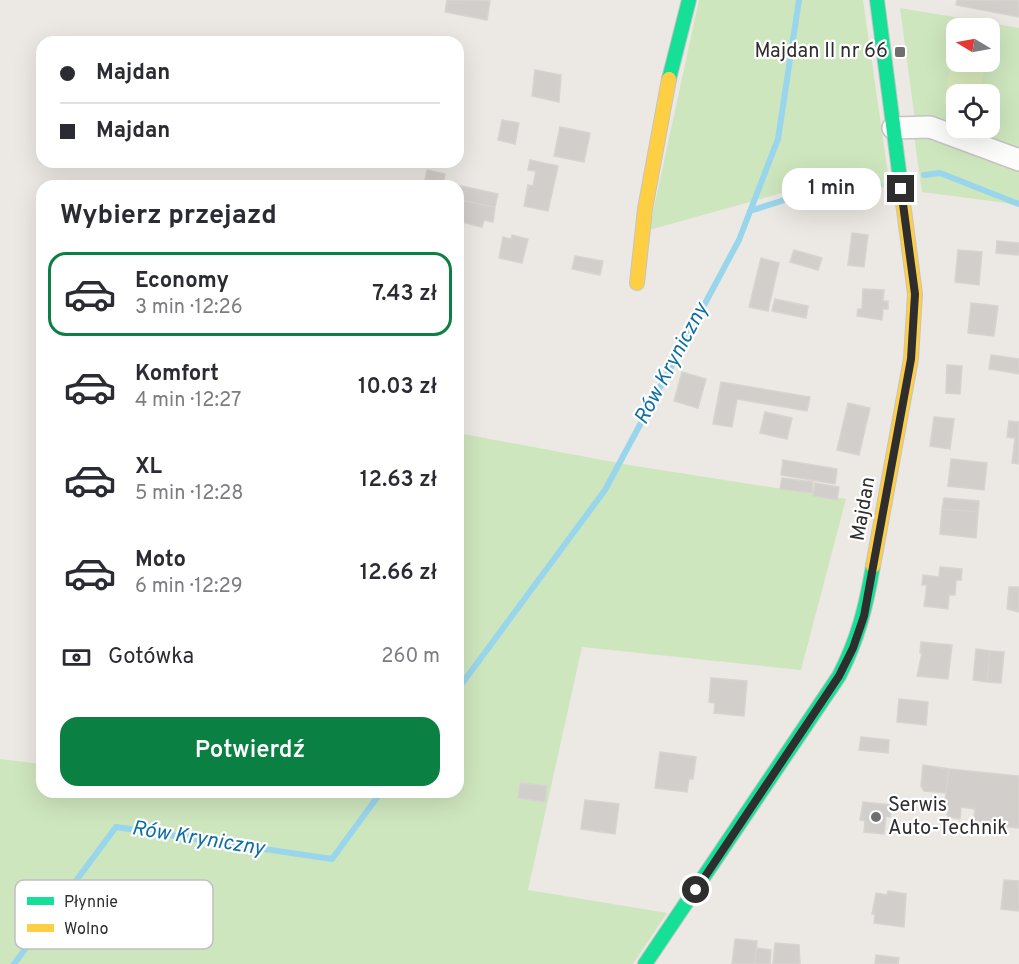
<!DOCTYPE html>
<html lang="pl">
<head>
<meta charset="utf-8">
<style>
  body { margin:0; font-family:Overpass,sans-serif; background:#f2f2f3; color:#2b2b33; height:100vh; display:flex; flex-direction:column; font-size:22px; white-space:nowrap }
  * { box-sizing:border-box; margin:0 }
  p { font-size:20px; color:#7c7c81 }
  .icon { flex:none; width:33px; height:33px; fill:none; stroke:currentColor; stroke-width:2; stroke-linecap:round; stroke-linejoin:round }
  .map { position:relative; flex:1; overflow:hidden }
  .panel { position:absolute; left:36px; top:180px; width:428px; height:618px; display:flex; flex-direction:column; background:#fff; border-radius:18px; box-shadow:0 6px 24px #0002 }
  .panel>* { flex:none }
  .banner { position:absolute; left:36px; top:36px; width:428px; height:132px; border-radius:18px; box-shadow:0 6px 24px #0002; display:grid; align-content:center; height:132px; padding:0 24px; background:#fff }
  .needle { width:39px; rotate:280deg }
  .controls { position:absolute; left:946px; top:18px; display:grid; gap:12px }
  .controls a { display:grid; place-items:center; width:54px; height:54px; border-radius:12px; background:#fff; box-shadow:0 6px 24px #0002; font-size:30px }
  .end { position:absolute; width:27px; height:27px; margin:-14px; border:8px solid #2e2e2e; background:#fff; box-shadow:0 0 0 3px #fff }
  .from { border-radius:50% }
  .bubble { position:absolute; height:42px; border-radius:18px; background:#fff; box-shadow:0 6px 24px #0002; font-size:20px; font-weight:600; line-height:42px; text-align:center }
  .banner b { display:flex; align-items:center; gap:21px; height:57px; font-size:22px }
  .banner b+b { border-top:2px solid #e1e1e2 }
  .banner i { width:15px; height:15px; background:#2b2b33 }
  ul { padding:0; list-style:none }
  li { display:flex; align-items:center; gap:18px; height:84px; margin:0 12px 9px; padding:0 12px; border:3px solid transparent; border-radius:18px }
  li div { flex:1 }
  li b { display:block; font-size:22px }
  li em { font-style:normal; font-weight:600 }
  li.on { border-color:#0b8043 }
  li>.icon { width:54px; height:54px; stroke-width:1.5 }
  h2 { padding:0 24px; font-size:27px; line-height:72px }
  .pay { display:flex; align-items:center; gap:15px; height:66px; padding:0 24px; font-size:22px }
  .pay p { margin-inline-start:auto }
  .action { display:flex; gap:12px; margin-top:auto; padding:12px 24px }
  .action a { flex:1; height:69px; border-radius:18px; background:#0b8043; color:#fff; font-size:24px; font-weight:600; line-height:69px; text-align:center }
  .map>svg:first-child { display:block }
  .green { fill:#cee6be; fill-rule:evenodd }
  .pitch { fill:#d9eabb }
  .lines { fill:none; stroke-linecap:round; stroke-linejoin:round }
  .stream { stroke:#99d6ec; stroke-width:6 }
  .building { fill:#d1cecb; stroke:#d7d4d0; stroke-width:1.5 }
  .street-casing { stroke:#c5c4c5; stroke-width:24 }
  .fast-casing { stroke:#c5c4c5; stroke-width:16 }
  .slow-casing { stroke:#c5c4c5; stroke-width:16 }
  .street { stroke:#fcfcfb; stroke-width:21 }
  .fast { stroke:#16e098; stroke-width:14 }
  .slow { stroke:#ffcf43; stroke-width:14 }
  .route { stroke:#2e2e2e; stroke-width:8 }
  .poi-dot { fill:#706f6e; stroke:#fff; stroke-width:2 }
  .labels { text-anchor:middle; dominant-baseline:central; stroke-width:4.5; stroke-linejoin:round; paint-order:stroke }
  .poi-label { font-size:20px; fill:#2e2e2e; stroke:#fff; text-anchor:end }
  .street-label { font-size:20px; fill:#2e2e2e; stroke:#fff }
  .water-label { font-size:21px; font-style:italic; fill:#0d6fa3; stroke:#fff }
  .key { fill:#fff; stroke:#c0c0c0; stroke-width:1.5 }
  .key-label { font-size:16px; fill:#2e2e2e }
</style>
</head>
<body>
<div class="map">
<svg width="1019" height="964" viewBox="0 0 1019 964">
  <rect width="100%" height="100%" fill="#ece8e4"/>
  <path class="green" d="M699 0H863L890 188 825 181 649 230Z
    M900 8 1019 28V207L1006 203 922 192 914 136 917 135ZM957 28H990V62H957ZM957 94H990V128H957Z
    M458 433 629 465 846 499 801 670 582 647 528 890 667 913 633 964H0V759L42 764V792H458Z"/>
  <path class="pitch" d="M955 43H957V62H985L979 94H957V106L944 104Z"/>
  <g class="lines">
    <path class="stream" d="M924 175 940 173 1019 204
      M750 211 825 187 879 185
      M458 689 605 490 739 240 778 139 799 0
      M14 964 116 827 332 859 381 792"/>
  </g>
  <path class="building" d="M447 0 490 1 487 20 445 12Z
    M957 0H1019V17L956 5Z
    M535 70 561 75 559 102 532 96Z
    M502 120 519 123 515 144 498 140Z
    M560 127 590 133 584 162 554 156Z
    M530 160 558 166 548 211 524 206 528 185 533 186 536 171 528 170Z
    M427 170 445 174 443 186H424Z
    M448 183 498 194 495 207 458 200V186H448Z
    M461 200 495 207 493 222 484 220 482 227 458 221Z
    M852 233 868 235 864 267 848 265Z
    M512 235 528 239 522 263 499 258 503 237 511 239Z
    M997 241 1019 243V255L996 253Z
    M794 250 822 258 818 270 790 262Z
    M958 250 982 252 979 285 955 282Z
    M575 256 603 261 600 275 572 269Z
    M761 258 779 263 768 311 749 307Z
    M863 289 884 290 883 301H888V309H883L882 320 857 316 858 309H862Z
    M775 299 808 306 806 318 772 311Z
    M971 303 998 306 994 336 968 333Z
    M991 355 1019 359V374L989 369Z
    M947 365 962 366 960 394 946 393Z
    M682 372 706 379 698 408 674 401Z
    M721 382 810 397 807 411 737 399 732 427 713 424Z
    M848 403 870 408 859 455 837 450Z
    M765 412 792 418 787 439 760 433Z
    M934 417 954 419 950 449 930 446Z
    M1009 421 1019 422V464L1012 463 1015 438 1007 437Z
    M951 459 987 463 984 490 948 486Z
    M783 460 837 469 835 484 781 475Z
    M782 478 813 482 812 493 780 489Z
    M815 483 839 487 837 500 813 496Z
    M944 498 979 501 978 512 942 509Z
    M942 509 978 512 976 538 940 534Z
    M940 567 962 569 961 580H956L955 595H949L948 609 924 606 927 585H922L923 575 939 577Z
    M1009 587H1019V612L1007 609Z
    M921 642 952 645 948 679 917 676 922 653H920Z
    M976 649 990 651 987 682 973 680Z
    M990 651 1004 652 1001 683 987 682Z
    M711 678 747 681 744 716 714 713 715 703 709 702Z
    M899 699 928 702 926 725 897 722Z
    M861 737 889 740 888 753 859 750Z
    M660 752 696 757 693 779H689L687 792 655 788Z
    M923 765 949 769 946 793 924 791 921 786Z
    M949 769 1019 776V828L973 823 975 809 961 807 960 819 947 817 948 809 944 808Z
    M520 783 547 786 545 802 518 798Z
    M585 800 619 804 615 834 581 829Z
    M863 802 891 805 890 817 886 816 884 834 864 832 865 821 860 820Z
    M1004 880 1019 881V911L1001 909Z
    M888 891 906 894 904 927 874 923 875 914H872L876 893 887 895Z
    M735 939 757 941 755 964H732Z
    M775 943 799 945 800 964H773Z
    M756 948 771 950 770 964H755Z
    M876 955 899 958 898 964H875Z"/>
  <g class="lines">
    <defs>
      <path id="street" d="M893 128 930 127 1019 160"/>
      <path id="fast" d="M877 0 901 187
        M669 79 689 0
        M645 964 839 676C858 639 866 607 873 566"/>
      <path id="slow" d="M637 283 645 209 669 79
        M873 566 911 359 915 294 901 187"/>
    </defs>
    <use href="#street" class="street-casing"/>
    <use href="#fast" class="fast-casing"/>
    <use href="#slow" class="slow-casing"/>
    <use href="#street" class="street"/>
    <use href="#fast" class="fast"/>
    <use href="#slow" class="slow"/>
  </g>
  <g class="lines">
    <path class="route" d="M696 890 839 676 853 648 864 616 911 359 915 294 901 189"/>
  </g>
  <g class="poi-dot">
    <rect x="894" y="46" width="12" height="12" rx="3"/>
    <circle cx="876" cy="817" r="6"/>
  </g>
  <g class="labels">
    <g class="poi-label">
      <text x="888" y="52">Majdan II nr 66</text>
      <text x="888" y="806" text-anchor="start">Serwis<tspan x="888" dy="23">Auto-Technik</tspan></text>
    </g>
    <g class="street-label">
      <text transform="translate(864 509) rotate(-80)">Majdan</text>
    </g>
    <g class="water-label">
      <text transform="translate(672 364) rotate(-62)">Rów Kryniczny</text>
      <text transform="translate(198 839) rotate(9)">Rów Kryniczny</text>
    </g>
  </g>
  <rect x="15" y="880" width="198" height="69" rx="9" class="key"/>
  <rect x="27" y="897" width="27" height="8" fill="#16e098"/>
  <rect x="27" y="924" width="27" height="8" fill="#ffcf43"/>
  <g class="key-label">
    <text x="64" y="907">Płynnie</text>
    <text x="64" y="934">Wolno</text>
  </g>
</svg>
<div class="controls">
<a><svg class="needle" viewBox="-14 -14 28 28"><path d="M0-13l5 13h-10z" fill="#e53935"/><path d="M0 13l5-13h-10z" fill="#7c7c81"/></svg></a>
<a><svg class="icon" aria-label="locate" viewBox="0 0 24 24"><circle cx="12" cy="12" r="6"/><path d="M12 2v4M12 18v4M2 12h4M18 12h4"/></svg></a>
</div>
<i class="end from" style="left:696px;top:890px"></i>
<i class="end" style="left:901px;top:189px"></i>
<div class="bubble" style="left:782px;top:168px;width:99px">1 min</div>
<div class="banner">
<b><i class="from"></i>Majdan</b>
<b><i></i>Majdan</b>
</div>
<section class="panel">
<h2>Wybierz przejazd</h2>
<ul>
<li class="on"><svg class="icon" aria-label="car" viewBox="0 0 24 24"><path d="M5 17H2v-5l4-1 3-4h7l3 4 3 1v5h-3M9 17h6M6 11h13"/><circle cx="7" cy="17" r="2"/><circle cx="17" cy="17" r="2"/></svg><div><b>Economy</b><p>3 min · 12:26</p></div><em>7.43 zł</em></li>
<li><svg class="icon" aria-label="car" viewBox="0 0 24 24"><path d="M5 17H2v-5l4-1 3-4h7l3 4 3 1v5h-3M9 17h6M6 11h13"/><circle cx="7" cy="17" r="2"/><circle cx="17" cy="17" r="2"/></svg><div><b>Komfort</b><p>4 min · 12:27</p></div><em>10.03 zł</em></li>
<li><svg class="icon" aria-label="car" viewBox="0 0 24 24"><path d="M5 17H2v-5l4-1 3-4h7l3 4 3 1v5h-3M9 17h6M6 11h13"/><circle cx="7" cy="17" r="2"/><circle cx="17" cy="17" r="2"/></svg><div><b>XL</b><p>5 min · 12:28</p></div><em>12.63 zł</em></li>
<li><svg class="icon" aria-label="car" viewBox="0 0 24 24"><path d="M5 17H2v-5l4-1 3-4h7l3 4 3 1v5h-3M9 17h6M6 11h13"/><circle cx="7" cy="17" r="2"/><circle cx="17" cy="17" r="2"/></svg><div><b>Moto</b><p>6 min · 12:29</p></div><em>12.66 zł</em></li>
</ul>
<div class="pay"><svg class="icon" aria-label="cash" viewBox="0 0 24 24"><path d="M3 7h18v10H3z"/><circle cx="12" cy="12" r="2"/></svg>Gotówka<p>260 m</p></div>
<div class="action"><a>Potwierdź</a></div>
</section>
</div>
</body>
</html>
